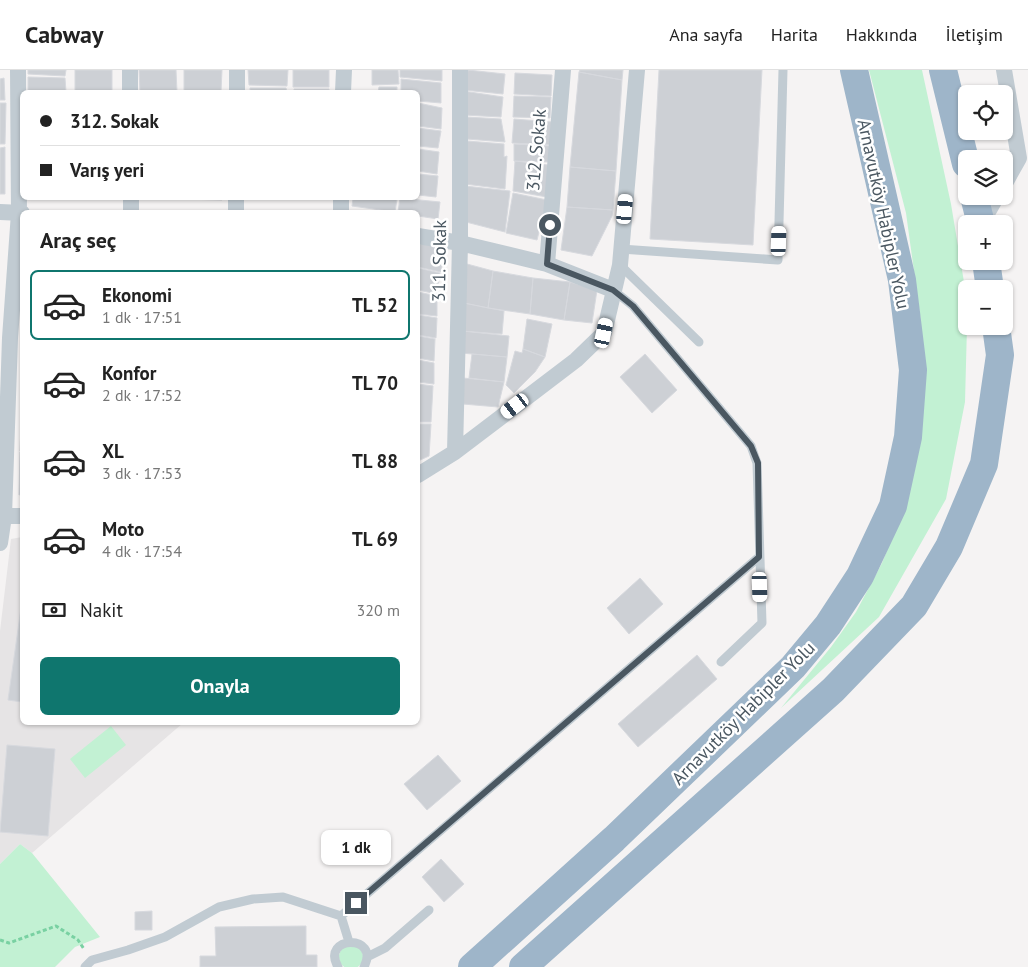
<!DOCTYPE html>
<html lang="tr">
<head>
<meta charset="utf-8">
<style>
  body { margin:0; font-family:"PT Sans",sans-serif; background:#f2f2f2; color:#222; height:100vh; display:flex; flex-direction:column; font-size:19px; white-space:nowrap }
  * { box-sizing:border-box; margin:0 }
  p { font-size:16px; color:#767676 }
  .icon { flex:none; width:28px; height:28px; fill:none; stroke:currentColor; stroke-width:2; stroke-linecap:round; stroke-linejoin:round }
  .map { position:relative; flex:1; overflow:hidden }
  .panel { position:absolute; left:20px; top:140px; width:400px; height:515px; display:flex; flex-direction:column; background:#fff; border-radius:8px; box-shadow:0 1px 4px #0004 }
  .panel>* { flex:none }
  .guide { position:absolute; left:20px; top:20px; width:400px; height:110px; border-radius:8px; box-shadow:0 1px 4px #0004; display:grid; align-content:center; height:110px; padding:0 20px; background:#fff }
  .fabs { position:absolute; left:958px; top:15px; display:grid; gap:10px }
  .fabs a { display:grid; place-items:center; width:55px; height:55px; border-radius:8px; background:#fff; box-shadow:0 1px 4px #0004; font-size:25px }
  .end { position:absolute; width:22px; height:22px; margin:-11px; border:6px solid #4a5761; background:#fff; box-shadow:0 0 0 2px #fff }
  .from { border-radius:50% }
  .bubble { position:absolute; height:35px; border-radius:8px; background:#fff; box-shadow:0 1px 4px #0004; font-size:16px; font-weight:800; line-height:35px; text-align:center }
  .car { position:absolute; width:15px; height:30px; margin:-15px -8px; border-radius:6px; box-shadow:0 0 4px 1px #0007; background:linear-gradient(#fff 24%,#345 0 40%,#fff 0 76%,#345 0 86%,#fff 0) }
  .guide b { display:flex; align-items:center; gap:18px; height:48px; font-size:19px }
  .guide b+b { border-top:1px solid #e0e0e0 }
  .guide i { width:12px; height:12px; background:#222 }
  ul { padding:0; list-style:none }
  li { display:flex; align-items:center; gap:15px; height:70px; margin:0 10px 8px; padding:0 10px; border:2px solid transparent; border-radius:8px }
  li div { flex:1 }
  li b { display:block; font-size:19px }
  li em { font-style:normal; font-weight:800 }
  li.active { border-color:#0f766e }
  li>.icon { width:45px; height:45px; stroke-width:1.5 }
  h2 { padding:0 20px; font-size:22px; line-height:60px }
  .pay { display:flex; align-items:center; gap:12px; height:55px; padding:0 20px; font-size:19px }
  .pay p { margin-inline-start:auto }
  .action { display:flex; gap:10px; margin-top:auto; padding:10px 20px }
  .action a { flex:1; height:58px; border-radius:8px; background:#0f766e; color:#fff; font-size:20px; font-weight:800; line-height:58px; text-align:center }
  header { display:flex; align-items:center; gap:30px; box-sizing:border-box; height:70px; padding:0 25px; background:#fff; border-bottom:1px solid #e0e0e0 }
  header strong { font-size:24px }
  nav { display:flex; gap:28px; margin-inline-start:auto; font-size:18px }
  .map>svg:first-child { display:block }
  .education { fill:#e6e4e5 }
  .green { fill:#c2f1d3 }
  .building { fill:#cdd0d5; stroke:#d7d9de }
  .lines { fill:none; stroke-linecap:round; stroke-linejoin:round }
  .path { stroke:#79d1a2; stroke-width:3; stroke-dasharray:4 2.5; stroke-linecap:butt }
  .service { stroke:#c1cbd2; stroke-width:9 }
  .minor { stroke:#c1cbd2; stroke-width:16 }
  .trunk { stroke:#9eb5c9; stroke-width:28 }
  .route { stroke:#4a5761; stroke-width:6 }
  .labels { text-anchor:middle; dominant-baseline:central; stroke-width:5; stroke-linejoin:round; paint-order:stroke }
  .street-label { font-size:18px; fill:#4a5761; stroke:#fff }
</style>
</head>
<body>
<header>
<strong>Cabway</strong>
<nav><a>Ana sayfa</a><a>Harita</a><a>Hakkında</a><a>İletişim</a></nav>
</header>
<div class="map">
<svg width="1028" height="897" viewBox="0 0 1028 897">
  <rect width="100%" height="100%" fill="#f5f3f3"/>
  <path class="education" d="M22 467V652L183 653 32 783 20 774 0 794V561L11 469Z"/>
  <path class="green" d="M869 0H922L951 134 966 224 967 256 965 332 946 429 879 547 781 638 831 577 856 542 882 493 907 431 921 252 906 143Z
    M111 656 126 675 85 708 70 689Z
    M20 774 32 783 100 867 75 877 55 897H0V794Z
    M339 887a12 12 0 1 1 24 0a12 12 0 1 1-24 0Z"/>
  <path class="building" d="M28 0H66L65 6 28 4Z
    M75 0H112V22H75Z
    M139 0H176L177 22H140Z
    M184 0H222L221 22H184Z
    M248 0H288L287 16 249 15Z
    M293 0H329V17H293Z
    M372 0H398L399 14 372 15Z
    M400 0H442V11L400 7Z
    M468 0 505 4 503 24 464 20Z
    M580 0H623L622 10 579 2Z
    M659 0H762L753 175 650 169Z
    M579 2 622 10 616 101 570 97Z
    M515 3 552 5 551 26 514 24Z
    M28 7 65 8 66 22H28Z
    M4 8 5 30H0V9Z
    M401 9 441 13V33L418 31V22H401Z
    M379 17H397V22H378Z
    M250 18H286L287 22H250Z
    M294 19H329V22H294Z
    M463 21 503 27 501 47 464 45Z
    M514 26 551 27 550 48 513 47Z
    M0 33H6L5 74H0Z
    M418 33 442 38 441 59 418 56Z
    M466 47 501 49 505 72 467 69Z
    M514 49 552 52 551 75 512 73Z
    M418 58 441 61 438 78 418 76Z
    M467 71 504 74V87L507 86 505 119 465 114Z
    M514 74 550 76 549 92 514 91Z
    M5 77V124H0V78Z
    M418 79 439 82 437 104 418 101Z
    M515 91 548 95 547 127 513 121Z
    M570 97 616 101 613 140 567 137Z
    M418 104 438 106 436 127 418 125Z
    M465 116 510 121 505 162 466 152Z
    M513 123 547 130 537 170 506 163Z
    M182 128H223L222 130 182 129Z
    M353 128 397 129 395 142 352 136Z
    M400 128 440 132 438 149 418 146V142H398Z
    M567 137 613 140 612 146 592 186 561 180Z
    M418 174 445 176 441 202 418 197Z
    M467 194 493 201 488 238 464 233Z
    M418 198 440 203 437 224 418 220Z
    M493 201 533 208 530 244 488 238Z
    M533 208 570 212 564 250 530 244Z
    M570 212 597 220 592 253 564 250Z
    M418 222 437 226V246L418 244Z
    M464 233 504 241 502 264 462 261Z
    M418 245 437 248 436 268 418 265Z
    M527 249 552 254 545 287 523 279Z
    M462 261 509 266 507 287 461 283Z
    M418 266 435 269 434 291 418 288Z
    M523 279 545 287 535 302 514 323 506 315 515 281 522 283Z
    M472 284 507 287 504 312 469 308Z
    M645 284 677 320 652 343 620 307Z
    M418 290 434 293V314L418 312Z
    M463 308 504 312 498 337 463 334Z
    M418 314 433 316 431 352H418Z
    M22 333V380L20 381Z
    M418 354H431L429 386 418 391Z
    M20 382H22V424L19 425Z
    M640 508 663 534 629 564 607 538Z
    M22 531V632L8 630Z
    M697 585 717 609 638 677 618 654Z
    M7 675 55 679 48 766 0 762Z
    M438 685 461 711 427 740 404 714Z
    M441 789 464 814 444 832 422 807Z
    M152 841V860H135V842Z
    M306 856V885H317V897H200V886H216L215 857Z"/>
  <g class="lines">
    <path class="path" d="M0 870 9 873 56 856 78 870 84 879"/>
    <path class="service" d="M621 179 778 190 783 0
      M620 195 699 272
      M613 220 633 236 751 376 757 393 762 553 721 592
      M341 846 349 872
      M367 887 385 878 429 840
      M85 897 92 890 128 880 165 867 219 837 253 829 283 827 341 846 759 487
      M338 897C320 865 381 864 364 897"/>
    <path class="minor" d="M130 0V22
      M237 22V0
      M343 22 344 0
      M1004 115 1019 88 1004 0
      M131 128V142
      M0 142 22 143
      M236 142V128
      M341 142V128
      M981 154 997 126
      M418 166 460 173 547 194 613 220
      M547 194 563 0
      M455 382 460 173V0
      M418 405 455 382 576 290 604 263 620 195 637 0
      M4 446H22
      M0 473 4 446 10 268 19 143 18 0"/>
    <path class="trunk" d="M943 0 966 94
      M974 126 981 154
      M986 191 990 219
      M472 897 614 769 793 597 828 555 860 506 893 436 908 367 913 300 902 210 854 0
      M523 897 833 620 914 536 949 477 984 394 1000 285 996 256"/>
  </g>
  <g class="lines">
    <path class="route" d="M356 833 759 487 758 393 751 376 633 236 613 220 547 194 550 155"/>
  </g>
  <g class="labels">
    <g class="street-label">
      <text transform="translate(536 80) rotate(-85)">312. Sokak</text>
      <text transform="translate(884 144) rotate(78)">Arnavutköy Habipler Yolu</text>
      <text transform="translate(439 191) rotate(-89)">311. Sokak</text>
      <text transform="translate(743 643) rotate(-45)">Arnavutköy Habipler Yolu</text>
    </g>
  </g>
</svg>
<div class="fabs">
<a><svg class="icon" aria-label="locate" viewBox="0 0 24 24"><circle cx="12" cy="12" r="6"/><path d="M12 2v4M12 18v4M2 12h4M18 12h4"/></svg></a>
<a><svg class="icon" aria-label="layers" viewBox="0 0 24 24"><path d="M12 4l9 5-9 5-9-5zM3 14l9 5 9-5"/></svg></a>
<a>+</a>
<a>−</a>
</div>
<i class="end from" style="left:550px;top:155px"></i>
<i class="end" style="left:356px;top:833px"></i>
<div class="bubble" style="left:321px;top:760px;width:70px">1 dk</div>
<i class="car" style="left:625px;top:139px;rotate:5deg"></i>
<i class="car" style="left:779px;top:171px;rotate:2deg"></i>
<i class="car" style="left:604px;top:263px;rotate:12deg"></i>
<i class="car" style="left:515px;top:336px;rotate:233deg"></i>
<i class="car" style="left:760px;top:517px;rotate:178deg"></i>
<div class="guide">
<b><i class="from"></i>312. Sokak</b>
<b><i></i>Varış yeri</b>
</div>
<section class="panel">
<h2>Araç seç</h2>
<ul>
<li class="active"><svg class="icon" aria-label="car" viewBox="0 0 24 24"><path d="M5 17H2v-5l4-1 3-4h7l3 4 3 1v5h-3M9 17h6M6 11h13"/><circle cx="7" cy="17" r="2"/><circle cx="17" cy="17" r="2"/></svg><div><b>Ekonomi</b><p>1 dk · 17:51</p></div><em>TL 52</em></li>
<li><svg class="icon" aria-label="car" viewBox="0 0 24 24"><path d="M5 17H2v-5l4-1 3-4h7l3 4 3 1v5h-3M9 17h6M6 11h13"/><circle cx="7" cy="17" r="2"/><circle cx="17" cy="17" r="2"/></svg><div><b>Konfor</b><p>2 dk · 17:52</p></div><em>TL 70</em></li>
<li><svg class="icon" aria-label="car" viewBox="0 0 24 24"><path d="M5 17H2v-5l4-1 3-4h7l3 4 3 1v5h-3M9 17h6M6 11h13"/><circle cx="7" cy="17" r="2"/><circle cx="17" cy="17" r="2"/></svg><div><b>XL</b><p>3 dk · 17:53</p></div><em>TL 88</em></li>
<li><svg class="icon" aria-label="car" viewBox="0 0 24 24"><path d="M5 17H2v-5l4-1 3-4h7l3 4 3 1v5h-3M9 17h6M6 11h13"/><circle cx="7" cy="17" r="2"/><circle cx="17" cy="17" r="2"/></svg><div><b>Moto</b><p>4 dk · 17:54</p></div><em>TL 69</em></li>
</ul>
<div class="pay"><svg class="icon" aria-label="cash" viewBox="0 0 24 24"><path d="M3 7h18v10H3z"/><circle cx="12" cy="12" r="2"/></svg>Nakit<p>320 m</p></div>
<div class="action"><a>Onayla</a></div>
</section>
</div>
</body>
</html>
